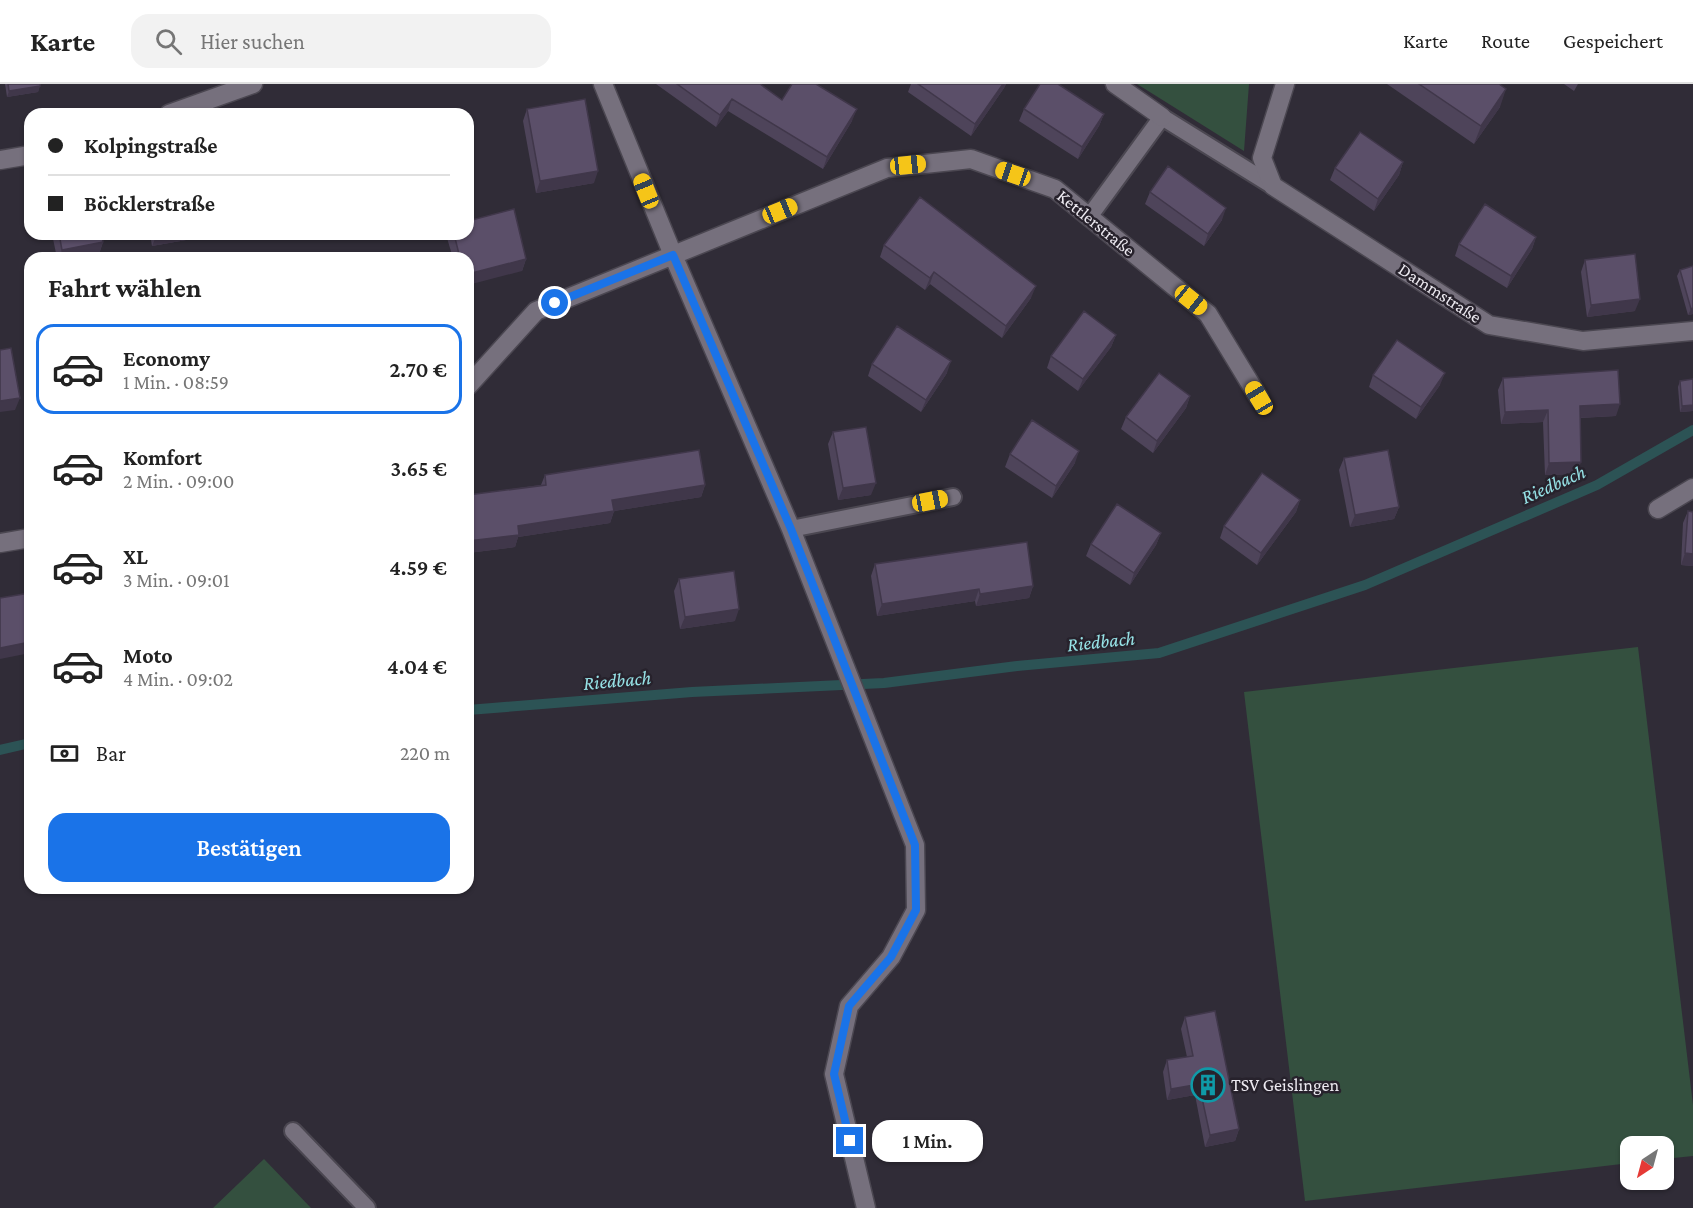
<!DOCTYPE html>
<html lang="de">
<head>
<meta charset="utf-8">
<style>
  body { margin:0; font-family:"Crimson Pro",serif; background:#f2f2f2; color:#222; height:100vh; display:flex; flex-direction:column; font-size:22px; white-space:nowrap }
  * { box-sizing:border-box; margin:0 }
  p { font-size:20px; color:#767676 }
  .icon { flex:none; width:33px; height:33px; fill:none; stroke:currentColor; stroke-width:2; stroke-linecap:round; stroke-linejoin:round }
  .map { position:relative; flex:1; overflow:hidden }
  .side { position:absolute; left:24px; top:168px; width:450px; height:642px; display:flex; flex-direction:column; background:#fff; border-radius:18px; box-shadow:0 2px 4px #0004 }
  .side>* { flex:none }
  .banner { position:absolute; left:24px; top:24px; width:450px; height:132px; border-radius:18px; box-shadow:0 2px 4px #0004; display:grid; align-content:center; height:132px; padding:0 24px; background:#fff }
  .needle { width:39px; rotate:216deg }
  .tools { position:absolute; left:1620px; top:1052px; display:grid; gap:12px }
  .tools a { display:grid; place-items:center; width:54px; height:54px; border-radius:12px; background:#fff; box-shadow:0 2px 4px #0004; font-size:30px }
  .end { position:absolute; width:27px; height:27px; margin:-14px; border:8px solid #1a73e8; background:#fff; box-shadow:0 0 0 3px #fff }
  .from { border-radius:50% }
  .bubble { position:absolute; height:42px; border-radius:18px; background:#fff; box-shadow:0 2px 4px #0004; font-size:20px; font-weight:600; line-height:42px; text-align:center }
  .car { position:absolute; width:18px; height:36px; margin:-18px -9px; border-radius:8px; box-shadow:0 0 4px 2px #0007; background:linear-gradient(#f5c518 24%,#345 0 40%,#f5c518 0 76%,#345 0 86%,#f5c518 0) }
  .banner b { display:flex; align-items:center; gap:21px; height:57px; font-size:22px }
  .banner b+b { border-top:2px solid #e0e0e0 }
  .banner i { width:15px; height:15px; background:#222 }
  ul { padding:0; list-style:none }
  li { display:flex; align-items:center; gap:18px; height:90px; margin:0 12px 9px; padding:0 12px; border:3px solid transparent; border-radius:18px }
  li div { flex:1 }
  li b { display:block; font-size:22px }
  li em { font-style:normal; font-weight:600 }
  li.selected { border-color:#1a73e8 }
  li>.icon { width:54px; height:54px; stroke-width:1.5 }
  h2 { padding:0 24px; font-size:27px; line-height:72px }
  .pay { display:flex; align-items:center; gap:15px; height:66px; padding:0 24px; font-size:22px }
  .pay p { margin-inline-start:auto }
  .action { display:flex; gap:12px; margin-top:auto; padding:12px 24px }
  .action a { flex:1; height:69px; border-radius:18px; background:#1a73e8; color:#fff; font-size:24px; font-weight:600; line-height:69px; text-align:center }
  header { display:flex; align-items:center; gap:36px; box-sizing:border-box; height:84px; padding:0 30px; background:#fff; border-bottom:2px solid #e0e0e0 }
  header strong { font-size:28px }
  nav { display:flex; gap:33px; margin-inline-start:auto; font-size:21px }
  .search { width:420px; height:54px; background:#f2f2f2; display:flex; align-items:center; gap:15px; box-sizing:border-box; padding:0 21px; border-radius:18px; color:#767676; font-size:22px }
  .map>svg:first-child { display:block }
  .green { fill:#34503f }
  .lines { fill:none; stroke-linecap:round; stroke-linejoin:round }
  .stream { stroke:#2c5355; stroke-width:10 }
  .lane-casing { stroke:#4b4751; stroke-width:20 }
  .street-casing { stroke:#4b4751; stroke-width:21 }
  .lane { stroke:#76707d; stroke-width:16 }
  .street { stroke:#76707d; stroke-width:18 }
  .wall { fill:#4e445a }
  .shaded-wall { fill:#40374a }
  .building { fill:#5b4f69; stroke:#40374a; stroke-width:1.5 }
  .route { stroke:#1a73e8; stroke-width:8 }
  .labels { text-anchor:middle; dominant-baseline:central; stroke-width:5; stroke-linejoin:round; paint-order:stroke }
  .street-label { font-size:18px; fill:#edeaf1; stroke:#27222c }
  .poi-label { font-size:18px; fill:#edeaf1; stroke:#27222c; text-anchor:start }
  .water-label { font-size:20px; font-style:italic; fill:#96e2e6; stroke:#27222c }
</style>
</head>
<body>
<header>
<strong>Karte</strong>
<div class="search"><svg class="icon" aria-label="search" viewBox="0 0 24 24"><circle cx="10" cy="10" r="6"/><path d="M15 15l6 6"/></svg>Hier suchen</div>
<nav><a>Karte</a><a>Route</a><a>Gespeichert</a></nav>
</header>
<div class="map">
<svg width="1693" height="1124" viewBox="0 0 1693 1124">
  <rect width="100%" height="100%" fill="#302c37"/>
  <path class="green" d="M1137 0H1249L1244 67Z
    M1638 563 1693 1021V1072L1664 1075V1062H1630V1079L1305 1117 1244 608Z
    M264 1075 311 1124H213Z"/>
  <g class="lines">
    <path class="stream" d="M468 626 692 608 884 599 1017 582 1159 569 1365 501 1597 401 1693 346
      M0 666 30 659"/>
    <defs>
      <path id="lane" d="M1089 133 1162 33 1273 102
        M791 445 953 413
        M293 1047 367 1124"/>
      <path id="street" d="M603 0 673 171 791 445 915 761 916 826 891 873 849 922 834 990 866 1124
        M1115 0 1162 33
        M1285 0 1262 74 1273 102 1489 241 1583 257 1693 247
        M169 30 253 0
        M0 76 30 71
        M468 302 536 227 887 84 971 75 1055 105 1208 230 1259 314
        M1658 425 1693 404
        M0 459 30 454"/>
    </defs>
    <use href="#lane" class="lane-casing"/>
    <use href="#street" class="street-casing"/>
    <use href="#lane" class="lane"/>
    <use href="#street" class="street"/>
  </g>
  <path class="wall" d="M5 0H40L38 8 7 13Z
    M656 0H760L782 16 852 37 823 85 728 27 716 43Z
    M911 0H1006L1004 4 971 52 908 8Z
    M1387 0H1499L1500 23 1474 60Z
    M1564 0H1578L1574 7Z
    M527 25 594 99 536 109 523 37Z
    M1024 25 1104 30 1099 42 1078 75 1019 37Z
    M1403 78 1399 91 1374 127 1330 96 1335 84Z
    M1150 108 1222 136 1204 162 1145 120Z
    M52 150H102L103 158 99 170 79 174H57Z
    M150 150H210L209 152 152 162Z
    M449 150H468L526 175 522 187 468 174H453L447 154Z
    M1536 153 1532 165 1507 204 1455 172 1459 160Z
    M884 161 1031 214 1002 254 930 200 925 206 880 173Z
    M1585 176 1635 227 1587 233 1581 188Z
    M1693 182V230L1688 231 1677 192 1680 186Z
    M1116 251 1111 263 1078 307 1047 284 1051 272Z
    M872 280 947 289 921 328 868 292Z
    M1373 291 1440 301 1416 335 1369 303Z
    M1503 294 1616 332 1580 334 1577 390 1545 391 1543 338 1501 340 1498 306Z
    M1693 295V327L1680 328 1678 303 1680 297Z
    M1190 312 1186 324 1153 369 1121 345 1126 333Z
    M833 348 871 411 838 416 828 360Z
    M1010 370 1075 379 1052 414 1005 383Z
    M1344 374 1399 423 1394 435 1350 443 1339 386Z
    M545 391 705 401 701 413 614 427 610 439 518 453 515 463 468 469V411L541 401Z
    M1300 416 1296 428 1257 481 1220 454 1224 442Z
    M1688 427 1693 482 1681 481 1683 439Z
    M1161 449 1156 461 1130 501 1086 472 1091 460Z
    M875 480 1033 502 1029 514 976 522 975 517 877 532 871 492Z
    M679 495 735 537 680 545 674 507Z
    M1185 933 1239 1045 1235 1057 1205 1063 1195 1011 1167 1016 1163 988 1167 976 1187 973 1181 945Z"/>
  <path class="shaded-wall" d="M1003 0H1006L1004 4 971 52 975 40Z
    M40 2 38 8 7 13 9 7Z
    M1506 5 1500 23 1474 60 1481 42Z
    M732 15 728 27 716 43 720 31Z
    M857 25 852 37 823 85 827 73Z
    M1104 30 1099 42 1078 75 1082 63Z
    M1403 78 1399 91 1374 127 1378 115Z
    M598 87 594 99 536 109 540 97Z
    M1226 124 1222 136 1204 162 1208 150Z
    M157 150H210L209 152 152 162Z
    M1536 153 1532 165 1507 204 1511 192Z
    M103 158 99 170 79 174H59L62 166Z
    M526 175 522 187 468 201V190Z
    M934 188 930 200 925 206 930 194Z
    M1036 202 1031 214 1002 254 1006 242Z
    M1640 215 1635 227 1587 233 1591 221Z
    M1693 224V230L1688 231 1691 225Z
    M1116 251 1111 263 1078 307 1083 295Z
    M951 277 947 289 921 328 926 316Z
    M1445 289 1440 301 1416 335 1421 323Z
    M1190 312 1186 324 1153 369 1157 357Z
    M20 314 15 326 0 328V317Z
    M1620 320 1616 332 1575 334 1580 322Z
    M1693 321V327L1680 328 1682 322Z
    M1548 326 1543 338 1501 340 1505 328Z
    M1079 367 1075 379 1052 414 1056 402Z
    M1581 378 1577 390 1545 391 1549 379Z
    M876 399 871 411 838 416 843 404Z
    M705 401 701 413 608 428 612 416Z
    M1300 416 1296 428 1257 481 1261 469Z
    M1399 423 1394 435 1350 443 1355 431Z
    M614 427 610 439 518 453 515 463 468 469V457L518 442Z
    M1161 449 1156 461 1130 501 1134 489Z
    M1685 469 1693 470V482L1681 481Z
    M1033 502 1029 514 976 522 980 510Z
    M979 505 975 517 877 532 882 520Z
    M739 525 735 537 680 545 685 533Z
    M30 558V569L0 575V564Z
    M1199 1000 1195 1011 1167 1016 1171 1005Z
    M1239 1045 1235 1057 1205 1063 1210 1051Z"/>
  <path class="building" d="M8 0H40V2L9 7Z
    M677 0H760L782 16 792 0H816L857 25 827 73 732 15 720 31Z
    M918 0H1003L975 40Z
    M1040 0H1058L1104 30 1082 63 1024 25Z
    M1419 0H1499L1506 5 1481 42Z
    M585 15 598 87 540 97 527 25Z
    M381 25 382 30H362Z
    M1360 48 1403 78 1378 115 1335 84Z
    M1168 82 1226 124 1208 150 1150 108Z
    M920 113 1036 202 1006 242 934 188 930 194 884 161Z
    M1485 120 1536 153 1511 192 1459 160Z
    M514 125 526 175 468 190V174H460L454 150H468V137Z
    M59 150H102L103 158 62 166Z
    M1635 170 1640 215 1591 221 1585 176Z
    M1693 182V224L1691 225 1680 186Z
    M1084 227 1116 251 1083 295 1051 272Z
    M897 242 951 277 926 316 872 280Z
    M1397 256 1445 289 1421 323 1373 291Z
    M11 264 20 314 0 317V266Z
    M1618 286 1620 320 1580 322 1581 378 1549 379 1548 326 1505 328 1503 294Z
    M1159 289 1190 312 1157 357 1126 333Z
    M1693 295V321L1682 322 1680 297Z
    M1032 336 1079 367 1056 402 1010 370Z
    M866 343 876 399 843 404 833 348Z
    M699 366 705 401 612 416 614 427 518 442 519 451 468 457V411L546 401 545 391Z
    M1388 366 1399 423 1355 431 1344 374Z
    M1262 389 1300 416 1261 469 1224 442Z
    M1117 420 1161 449 1134 489 1091 460Z
    M1688 427 1693 428V470L1685 469Z
    M1027 458 1033 502 980 510 979 505 882 520 875 480Z
    M734 487 739 525 685 533 679 495Z
    M30 509V558L0 564V514Z
    M1215 927 1239 1045 1210 1051 1199 1000 1171 1005 1167 976 1193 972 1185 933Z"/>
  <g class="lines">
    <path class="route" d="M555 219 673 171 791 445 915 761 916 826 891 873 849 922 844 945 834 990 850 1057"/>
  </g>
  <defs>
    <symbol id="building-ring" viewBox="-11 -11 22 22"><circle r="9.5" fill="#27222c" stroke="#0f9aa8" stroke-width="1.5"/><path d="M-4-6H4V6H1V3H-1V6H-4ZM-2.5-4.3h1.7v1.8h-1.7ZM.8-4.3h1.7v1.8H.8ZM-2.5-1h1.7V.8h-1.7ZM.8-1h1.7V.8H.8Z" fill="#0f9aa8"/></symbol>
  </defs>
  <g fill-rule="evenodd">
    <use href="#building-ring" x="1189" y="982" width="38" height="38"/>
  </g>
  <g class="labels">
    <g class="street-label">
      <text transform="translate(1096 139) rotate(39)">Kettlerstraße</text>
      <text transform="translate(1440 209) rotate(33)">Dammstraße</text>
    </g>
    <g class="poi-label">
      <text x="1231" y="1001">TSV Geislingen</text>
    </g>
    <g class="water-label">
      <text transform="translate(1553 400) rotate(-24)">Riedbach</text>
      <text transform="translate(1101 557) rotate(-6)">Riedbach</text>
      <text transform="translate(617 596) rotate(-5)">Riedbach</text>
    </g>
  </g>
</svg>
<div class="tools">
<a><svg class="needle" viewBox="-14 -14 28 28"><path d="M0-13l5 13h-10z" fill="#e53935"/><path d="M0 13l5-13h-10z" fill="#767676"/></svg></a>
</div>
<i class="end from" style="left:555px;top:219px"></i>
<i class="end" style="left:850px;top:1057px"></i>
<div class="bubble" style="left:872px;top:1036px;width:111px">1 Min.</div>
<i class="car" style="left:908px;top:81px;rotate:84deg"></i>
<i class="car" style="left:1013px;top:90px;rotate:289deg"></i>
<i class="car" style="left:646px;top:107px;rotate:338deg"></i>
<i class="car" style="left:780px;top:127px;rotate:68deg"></i>
<i class="car" style="left:1191px;top:216px;rotate:129deg"></i>
<i class="car" style="left:1259px;top:314px;rotate:329deg"></i>
<i class="car" style="left:930px;top:417px;rotate:79deg"></i>
<div class="banner">
<b><i class="from"></i>Kolpingstraße</b>
<b><i></i>Böcklerstraße</b>
</div>
<section class="side">
<h2>Fahrt wählen</h2>
<ul>
<li class="selected"><svg class="icon" aria-label="car" viewBox="0 0 24 24"><path d="M5 17H2v-5l4-1 3-4h7l3 4 3 1v5h-3M9 17h6M6 11h13"/><circle cx="7" cy="17" r="2"/><circle cx="17" cy="17" r="2"/></svg><div><b>Economy</b><p>1 Min. · 08:59</p></div><em>2.70 €</em></li>
<li><svg class="icon" aria-label="car" viewBox="0 0 24 24"><path d="M5 17H2v-5l4-1 3-4h7l3 4 3 1v5h-3M9 17h6M6 11h13"/><circle cx="7" cy="17" r="2"/><circle cx="17" cy="17" r="2"/></svg><div><b>Komfort</b><p>2 Min. · 09:00</p></div><em>3.65 €</em></li>
<li><svg class="icon" aria-label="car" viewBox="0 0 24 24"><path d="M5 17H2v-5l4-1 3-4h7l3 4 3 1v5h-3M9 17h6M6 11h13"/><circle cx="7" cy="17" r="2"/><circle cx="17" cy="17" r="2"/></svg><div><b>XL</b><p>3 Min. · 09:01</p></div><em>4.59 €</em></li>
<li><svg class="icon" aria-label="car" viewBox="0 0 24 24"><path d="M5 17H2v-5l4-1 3-4h7l3 4 3 1v5h-3M9 17h6M6 11h13"/><circle cx="7" cy="17" r="2"/><circle cx="17" cy="17" r="2"/></svg><div><b>Moto</b><p>4 Min. · 09:02</p></div><em>4.04 €</em></li>
</ul>
<div class="pay"><svg class="icon" aria-label="cash" viewBox="0 0 24 24"><path d="M3 7h18v10H3z"/><circle cx="12" cy="12" r="2"/></svg>Bar<p>220 m</p></div>
<div class="action"><a>Bestätigen</a></div>
</section>
</div>
</body>
</html>
